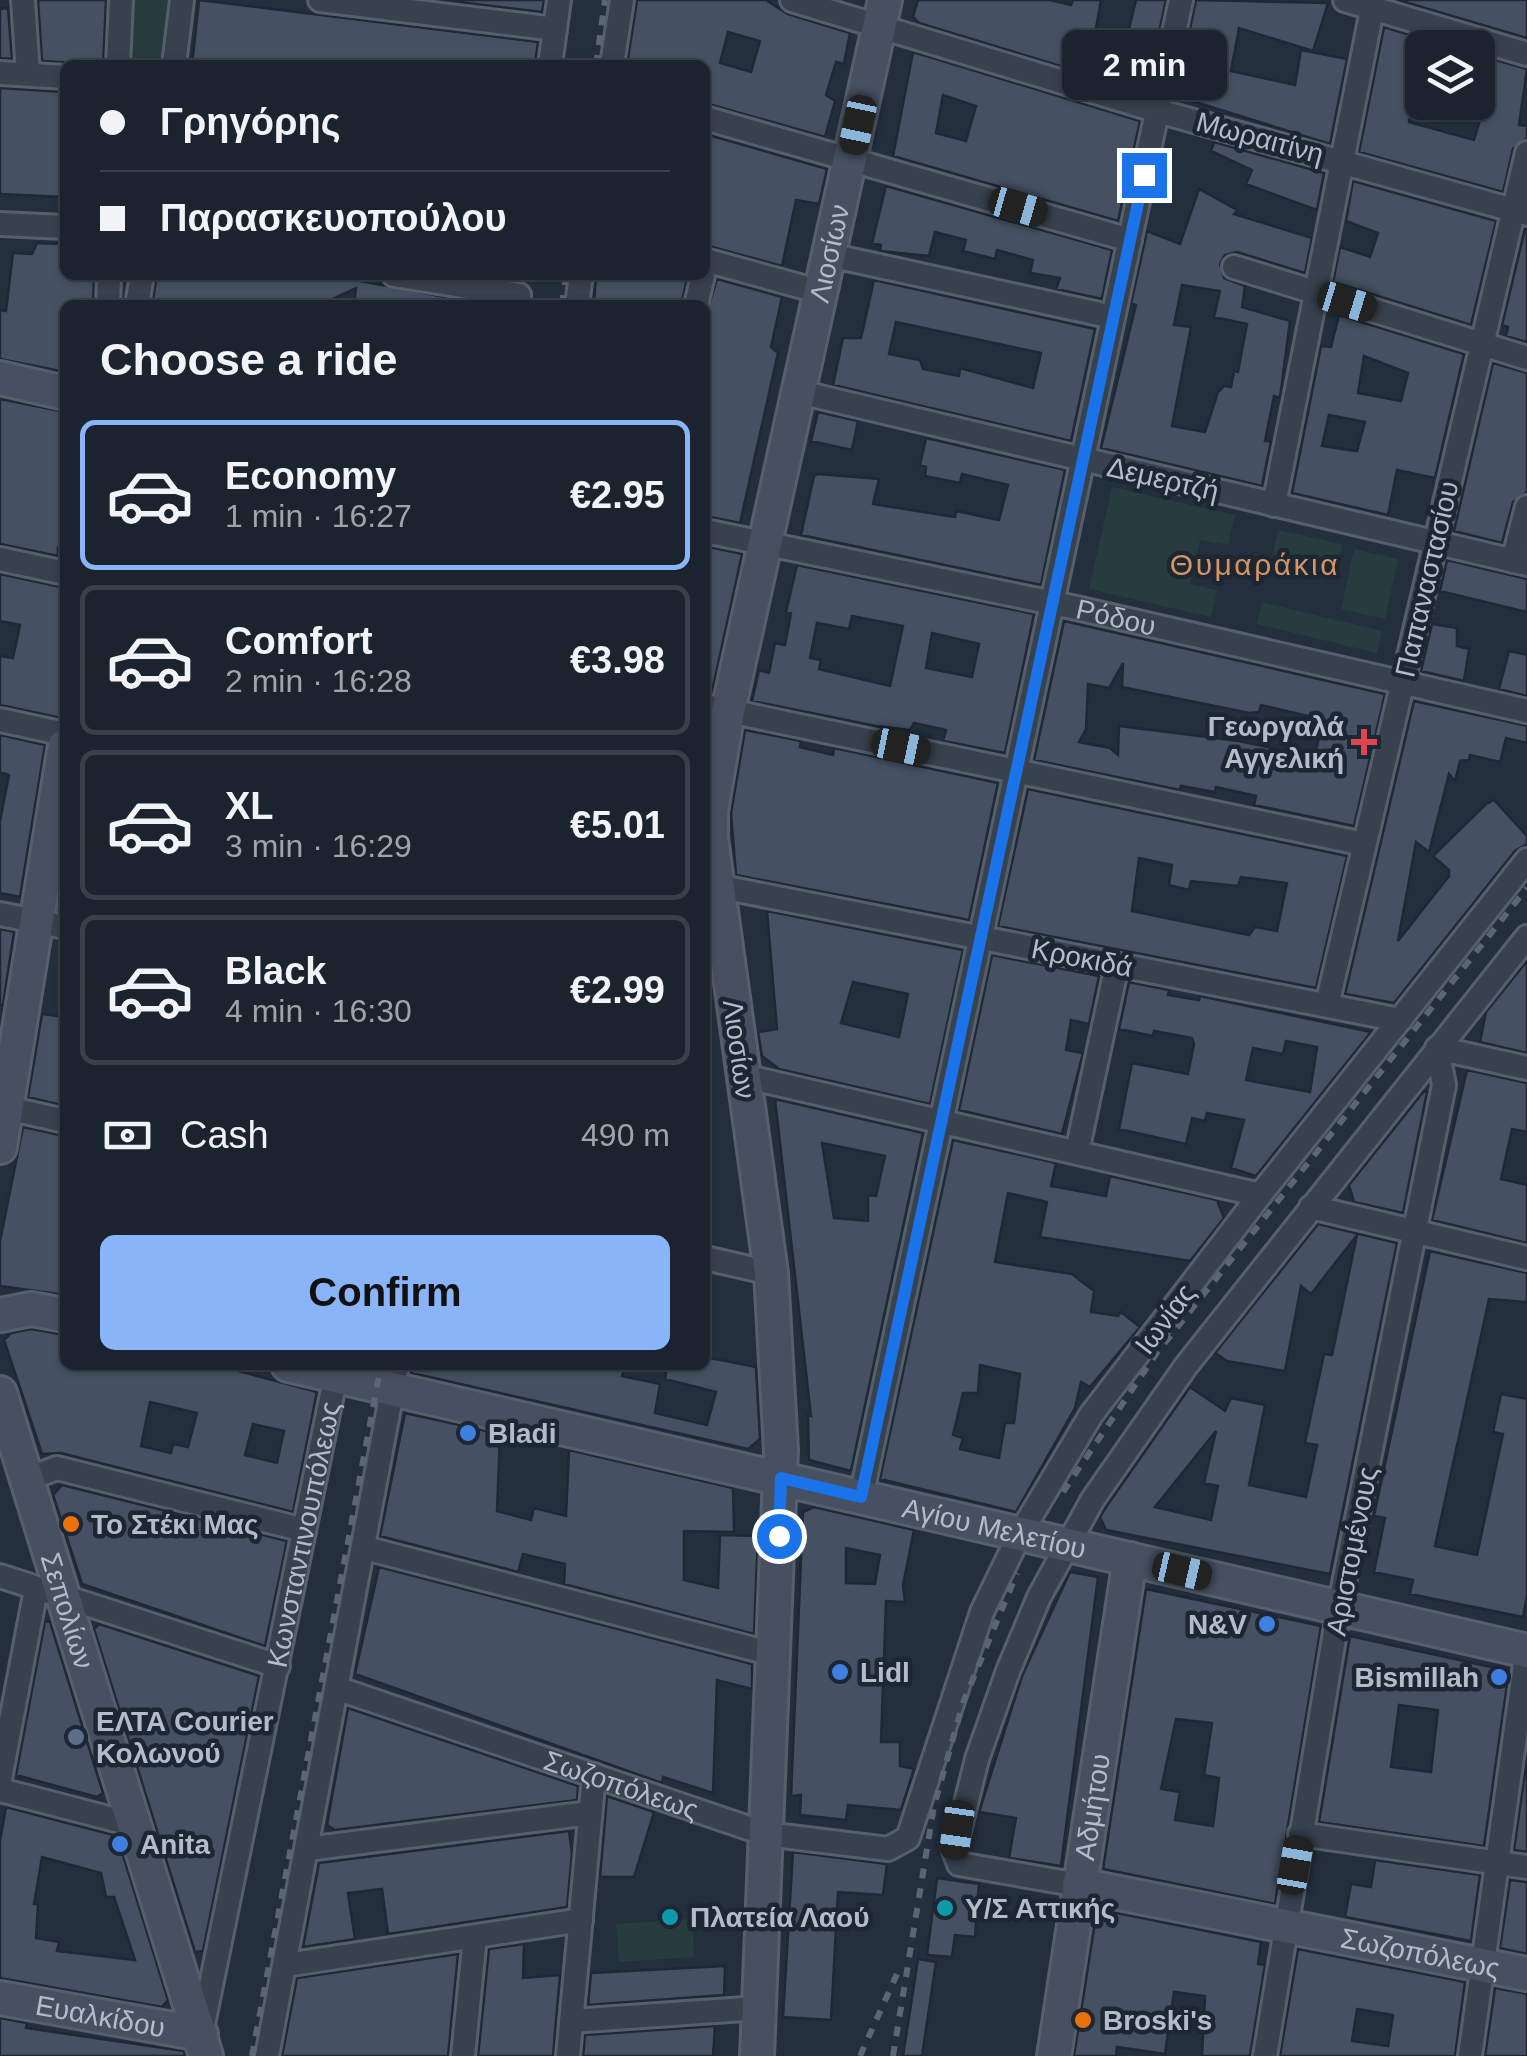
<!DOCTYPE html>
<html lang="en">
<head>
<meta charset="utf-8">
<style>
  body { margin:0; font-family:Arial,sans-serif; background:#242b36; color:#f1f3f6; height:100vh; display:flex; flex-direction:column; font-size:38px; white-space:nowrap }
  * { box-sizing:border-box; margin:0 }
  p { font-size:32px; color:#a0a4aa }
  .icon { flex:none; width:55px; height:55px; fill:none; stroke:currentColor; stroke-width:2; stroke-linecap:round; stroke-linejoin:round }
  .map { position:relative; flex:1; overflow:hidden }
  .details { position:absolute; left:60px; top:300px; width:650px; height:1070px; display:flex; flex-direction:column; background:#1b232e; border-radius:15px; box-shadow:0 2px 8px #0004,0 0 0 2px #39404a }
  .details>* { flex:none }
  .banner { position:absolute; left:60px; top:60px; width:650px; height:220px; border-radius:15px; box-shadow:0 2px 8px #0004,0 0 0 2px #39404a; display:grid; align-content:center; height:220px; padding:0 40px; background:#1b232e }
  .fabs { position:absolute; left:1405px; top:30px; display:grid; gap:20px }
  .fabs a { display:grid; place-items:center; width:90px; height:90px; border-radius:15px; background:#1b232e; box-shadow:0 2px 8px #0004,0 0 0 2px #39404a; font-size:50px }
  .end { position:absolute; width:45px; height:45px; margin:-22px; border:12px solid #1a73e8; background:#fff; box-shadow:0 0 0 5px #fff }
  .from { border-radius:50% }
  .bubble { position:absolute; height:70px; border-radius:15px; background:#1b232e; box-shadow:0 2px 8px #0004,0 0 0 2px #39404a; font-size:32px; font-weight:700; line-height:70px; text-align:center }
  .car { position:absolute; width:30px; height:60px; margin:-30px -15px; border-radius:12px; box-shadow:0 0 8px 2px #0007; background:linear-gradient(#222 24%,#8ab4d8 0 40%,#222 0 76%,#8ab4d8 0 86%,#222 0) }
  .banner b { display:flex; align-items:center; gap:35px; height:95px; font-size:38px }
  .banner b+b { border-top:2px solid #39404a }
  .banner i { width:25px; height:25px; background:#f1f3f6 }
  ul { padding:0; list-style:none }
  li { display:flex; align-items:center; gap:30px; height:150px; margin:0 20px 15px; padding:0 20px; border:5px solid #39404a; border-radius:15px }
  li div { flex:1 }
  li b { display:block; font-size:38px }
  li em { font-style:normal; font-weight:700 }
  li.on { border-color:#8ab4f8 }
  li>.icon { width:90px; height:90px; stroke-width:1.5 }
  h2 { padding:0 40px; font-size:45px; line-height:120px }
  .pay { display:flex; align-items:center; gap:25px; height:110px; padding:0 40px; font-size:38px }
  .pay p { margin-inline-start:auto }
  .button { display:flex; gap:20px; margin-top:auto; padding:20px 40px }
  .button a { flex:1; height:115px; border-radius:15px; background:#8ab4f8; color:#111; font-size:40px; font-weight:700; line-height:115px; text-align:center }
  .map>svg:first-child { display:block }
  .green { fill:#263c3f }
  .building { fill:#455162; stroke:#1f2835; stroke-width:2.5; fill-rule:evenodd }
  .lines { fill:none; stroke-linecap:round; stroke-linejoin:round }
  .street-casing { stroke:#565f6c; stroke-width:28 }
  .secondary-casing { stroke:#565f6c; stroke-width:38 }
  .street { stroke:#38414e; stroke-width:22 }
  .secondary { stroke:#465061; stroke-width:32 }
  .rail { stroke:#5a6575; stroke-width:6; stroke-dasharray:10 10; stroke-linecap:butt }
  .route { stroke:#1a73e8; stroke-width:12 }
  .health-dot { fill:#e0444e; stroke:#1d2633; stroke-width:4 }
  .shop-dot { fill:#3f7fe0; stroke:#1d2633; stroke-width:4 }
  .food-dot { fill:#e8710a; stroke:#1d2633; stroke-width:4 }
  .service-dot { fill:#5c6f8a; stroke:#1d2633; stroke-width:4 }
  .culture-dot { fill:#0f9aa8; stroke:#1d2633; stroke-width:4 }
  .labels { text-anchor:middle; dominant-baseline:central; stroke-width:9; stroke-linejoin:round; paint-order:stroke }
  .street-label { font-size:28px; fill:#b4bcc9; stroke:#1d2633 }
  .poi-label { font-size:28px; font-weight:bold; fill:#b4bcc9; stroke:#1d2633; text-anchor:start }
  .neighbourhood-label { font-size:30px; letter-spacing:2.5px; fill:#d59563; stroke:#1d2633 }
</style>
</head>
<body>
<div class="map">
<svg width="1527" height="2056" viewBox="0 0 1527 2056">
  <rect width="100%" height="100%" fill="#242f3e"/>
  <path class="green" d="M135 0H173L166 65H129Z
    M1112 487 1235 515 1228 545 1200 540 1190 584 1217 590 1211 617 1089 589Z
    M1278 530 1342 544 1338 567 1273 554Z
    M1354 549 1398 559 1385 619 1341 609Z
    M1262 602 1382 631 1377 653 1257 624Z
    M692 1919 694 1957 619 1962 616 1924Z"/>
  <path class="building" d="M38 0H106L103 65 42 61Z
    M199 0 538 42 535 65H192Z
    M442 0H544L542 12Z
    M637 0H766L788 14 850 33 844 64 836 62 826 95 835 101 825 137 705 103V65H627ZM728 32 760 41 751 72 720 63Z
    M918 0H1050L1071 5 1073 0H1101L1096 28 1127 37 1136 0H1166L1146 92 919 23 913 17Z
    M1196 0 1328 3 1313 51 1239 28 1231 71 1295 85 1301 50 1347 59 1330 144 1176 96Z
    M1398 0H1527V38Z
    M8 8 12 59 0 58V9Z
    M1384 27 1452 48H1422V90L1415 88 1409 122 1474 140 1483 110 1478 108V55L1527 69 1519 125 1527 126V138L1513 149 1503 192 1359 152Z
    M913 52 1140 121 1118 221 893 156ZM943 95 976 106 966 141 936 133Z
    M0 88 65 92V197L0 194Z
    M705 134 827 169 819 204 796 200 782 266 705 245Z
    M1214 142 1324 173 1317 210 1246 184 1252 170 1211 151Z
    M1353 181 1496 221 1471 325 1333 282 1340 247 1370 257 1378 233 1346 221Z
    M886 186 1112 250 1102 299 1056 289 1060 278 1030 273 1033 260 997 250 995 259 963 251 966 240 935 232 929 256 880 251 881 245 872 243Z
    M1199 189 1237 210 1234 214 1312 238 1305 273 1237 252 1225 255 1220 264 1224 278 1245 286 1242 307 1290 321 1280 398 1274 396 1265 441H1271L1262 486 1101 448 1136 305 1131 304 1147 231 1180 244ZM1182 285 1220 291 1214 317 1247 324 1238 372 1234 371 1231 387 1224 386 1218 392 1205 432 1172 426 1191 327 1174 325Z
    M1525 229H1527V342L1506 336 1508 327 1502 325Z
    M37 243 65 244V275H94L93 305H65V372L0 359V310L6 311 13 253 32 254Z
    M157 275H329L487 305H354L356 288 320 305H152Z
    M596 275H688L681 305H594Z
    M717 279 782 297 771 347 778 353 740 523 705 516V317Z
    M874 280 1095 329 1071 441 833 385 843 338H861ZM896 322 1041 353 1033 388 960 368 959 376 923 369 920 360 889 354Z
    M1339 315 1464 354 1435 478 1397 470 1388 515 1292 493 1321 346 1331 347ZM1364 356 1408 373 1401 401 1358 393ZM1329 415 1365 422 1357 451 1322 446Z
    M1493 363 1527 373V492L1513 502 1502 543 1454 531Z
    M0 399 65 412V549L58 548V556L0 544Z
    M818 412 858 421 852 450 811 441Z
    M926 438 1065 470 1041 585 801 535 814 476 818 474 879 479 873 504 955 517 956 511 999 520 1008 485 962 474 960 483 925 476 926 467 920 465Z
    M705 546 742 554 712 692 705 691Z
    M1447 560 1527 579V612L1440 591Z
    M797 565 1034 614 1005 753 943 741 946 730 914 723 910 730 876 726 752 701 759 670 769 673 775 643 785 645 791 613 786 612ZM852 616 903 626 890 686 819 669 821 660 810 658 817 623 849 629ZM932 633 979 644 972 677 926 668Z
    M0 574 65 588 61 718 0 705V656L13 658 20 625 0 621Z
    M1064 621 1385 694 1354 826 1254 805 1256 796 1216 787 1215 792 1181 786 1180 790 1034 760ZM1123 663 1122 687 1249 713 1259 712 1261 705 1324 720 1314 757 1239 741 1119 726 1118 755 1110 748 1079 742 1086 729 1088 684 1109 688Z
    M1432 624 1457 628V646L1469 649 1464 681 1421 671Z
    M1509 651 1527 655V696L1499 689Z
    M1414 701 1527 726V743L1506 738 1500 762 1470 755 1469 760 1460 761 1455 781 1449 774 1429 852 1416 842 1398 941 1449 876V870L1433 856 1486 804 1494 800 1527 836V844L1515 851 1394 1003 1345 994Z
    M745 730 801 741 800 747 833 755 834 748 998 783 969 920 736 875 731 813Z
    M0 735 45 745 20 897 0 893V821L9 775 0 772Z
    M1028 789 1347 856 1316 988 998 926ZM1139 858 1172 865 1169 885 1189 890 1191 881 1238 886 1241 877 1287 883 1277 931 1255 927 1249 935 1132 911Z
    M767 911 963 950 930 1104 779 1069 762 1056 758 1032 777 1029ZM853 982 908 994 899 1037 841 1023Z
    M0 929 14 932 3 1005H0Z
    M992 955 1099 976 1089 1024 1071 1020 1066 1050 1083 1053 1062 1134 959 1110Z
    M1527 961V1053L1480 1042 1486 1012Z
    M1129 982 1169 990 1168 995 1199 1000 1200 996 1371 1032 1256 1176 1231 1168 1244 1120 1207 1113 1205 1121 1192 1118 1186 1144 1119 1129 1132 1063 1188 1074 1194 1044 1192 1038 1154 1031 1153 1036 1119 1029ZM1286 1041 1317 1047 1310 1092 1246 1080 1253 1048 1283 1054Z
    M42 1014 65 1017 60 1060 65 1061V1106L28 1097Z
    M1467 1070 1527 1083V1132L1512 1129 1501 1179 1527 1185V1243L1432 1220Z
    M1424 1091 1427 1092 1403 1213 1354 1202 1349 1185Z
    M775 1099 923 1133 851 1471 809 1460 808 1415 811 1416ZM822 1143 885 1156 876 1196 868 1195V1221L834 1218Z
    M23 1127 65 1136V1295L0 1286V1241Z
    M953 1140 1056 1163 1051 1186 1106 1196 1110 1176 1217 1200 1224 1218 1190 1261 1040 1237 1047 1202 1008 1193 995 1262 1072 1274 1094 1291 1091 1312 1118 1316 1121 1312 1140 1327 1090 1387 1081 1382 1075 1408 1016 1512 880 1479ZM980 1365 1020 1374 1014 1423H1005L999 1458 960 1449 963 1438 953 1435 963 1393H978Z
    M1318 1224 1397 1243 1330 1574 1106 1530 1100 1517 1106 1507 1190 1387 1225 1411 1231 1398 1265 1405 1249 1485 1306 1497 1317 1445 1305 1443 1324 1354 1332 1355 1357 1235 1311 1294 1301 1286 1285 1371 1227 1361 1215 1353ZM1216 1431 1204 1483 1218 1486 1211 1520 1155 1507Z
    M1430 1251 1527 1273V1302L1489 1299 1435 1546 1477 1555 1503 1434 1493 1432 1501 1394 1527 1399V1596L1523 1617 1410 1594 1413 1580 1374 1572 1385 1518 1374 1516Z
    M31 1329 65 1335V1365H216L317 1392 293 1512 61 1453 42 1454 4 1340 11 1333ZM150 1402 197 1413 188 1447 173 1444 171 1453 141 1446ZM253 1424 284 1431 277 1463 245 1455Z
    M705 1357 756 1367 760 1439 748 1449 412 1373 413 1365H625L622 1376 660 1384 655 1413 707 1425 716 1392 665 1379 667 1365H705Z
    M405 1413 500 1434 497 1511 531 1520 534 1508 566 1516 569 1450 733 1488 734 1532 684 1531V1580L718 1588 720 1535 758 1536 754 1634 564 1584 565 1564 523 1554 518 1572 380 1536Z
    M62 1485 287 1541 265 1646 82 1584 53 1495Z
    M814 1507 914 1530 903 1585 905 1602 886 1601 881 1742H900V1766L914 1769 901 1810 848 1805 846 1820 800 1815 801 1795 791 1796 803 1512ZM846 1548 880 1555 875 1584 846 1583Z
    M379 1567 752 1664V1689L717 1680 713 1793 663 1777 662 1783 355 1674Z
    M1070 1572 1098 1577 1061 1866 1009 1858 1016 1818 979 1812 1022 1676Z
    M1146 1589 1321 1626 1275 1904 1103 1869ZM1176 1719 1212 1723 1204 1775 1219 1778 1213 1826 1175 1820 1180 1792 1161 1789Z
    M45 1621 50 1622 103 1793 97 1797 16 1775Z
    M99 1624 259 1676 203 1951 195 1952 94 1629Z
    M1350 1636 1509 1671 1484 1846 1319 1822ZM1399 1705 1438 1710 1431 1772 1391 1767Z
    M348 1708 578 1786 577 1800 335 1830 327 1825Z
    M1527 1758V1852L1514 1850Z
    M607 1796 654 1812 634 1877H600Z
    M6 1807 117 1836 168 2000 162 2007 0 1978V1841ZM42 1857 101 1873 106 1897H114L135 1960 57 1951 59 1942 36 1938 38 1904H34Z
    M569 1831 572 1853 567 1907 388 1934 382 1889 348 1893 355 1939 303 1947 319 1863Z
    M793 1852 887 1864 883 1895 838 1892 831 2020 783 2017Z
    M1375 1860 1480 1875 1471 1941 1345 1917 1351 1884 1371 1887Z
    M937 1878 979 1884 975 1937 955 1935 952 1957 927 1955Z
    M1510 1880 1527 1882V1954L1500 1948Z
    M1097 1909 1261 1942 1258 1964 1265 1965 1250 2056H1202L1205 1996 1174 1992 1165 2054 1117 2047 1116 2056H1074Z
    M524 1944 523 1978 560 1975 553 2056H478L489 1949Z
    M1298 1949 1465 1982 1455 2056H1280ZM1357 2009 1393 2015 1388 2046 1352 2041Z
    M458 1954 448 2056H282L297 1978Z
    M918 1959 936 1962 922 2056H903Z
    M725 1966 724 1995 588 2005 591 1973Z
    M1495 1988 1527 1994V2056H1485Z
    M0 2018 27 2023 26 2028 184 2051 185 2056H0Z
    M715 2026 713 2056H583L585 2035Z"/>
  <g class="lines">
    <defs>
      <g id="street">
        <path d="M23 0 28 74"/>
        <path d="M320 0 555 29"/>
        <path d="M792 0 1158 111 1527 214"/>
        <path d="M1345 0 1527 54"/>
        <path d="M118 65 121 0"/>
        <path d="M174 65 182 0"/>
        <path d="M550 65 559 0"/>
        <path d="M612 65 622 0"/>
        <path d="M0 73 65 77"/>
        <path d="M705 118 1130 240"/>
        <path d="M0 224 65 227"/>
        <path d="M829 255 1113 317"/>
        <path d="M705 260 821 292"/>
        <path d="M1234 267 1527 358"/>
        <path d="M394 275 519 295"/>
        <path d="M108 305 109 275"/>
        <path d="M137 305 142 275"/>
        <path d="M577 305 581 275"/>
        <path d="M696 305 703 275"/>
        <path d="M799 392 1527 564"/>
        <path d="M1274 505 1374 0"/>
        <path id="s1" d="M705 531 1072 607 1527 711"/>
        <path d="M0 559 65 573"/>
        <path d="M1513 561 1527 507"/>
        <path d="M705 706 1364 844"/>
        <path d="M0 720 65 734"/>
        <path d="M706 884 1400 1020"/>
        <path d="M0 914 65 927"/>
        <path d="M1327 1005 1527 153"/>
        <path d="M743 1076 1260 1195"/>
        <path d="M7 1108 65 1121"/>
        <path d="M1077 1152 1117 965"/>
        <path d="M1311 1207 1527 1258"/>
        <path d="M705 1258 771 1273"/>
        <path d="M27 1479 57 1468 304 1530"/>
        <path d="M861 1497 1181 0"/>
        <path d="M365 1548 773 1654"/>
        <path d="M0 1576 278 1666"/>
        <path id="s2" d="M339 1689 766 1834 888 1849 908 1838 982 1612 1020 1534 1091 1415 1260 1195 1527 860"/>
        <path d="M0 1779 36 1589"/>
        <path d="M0 1790 135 1825"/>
        <path d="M1300 1834 1527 1867"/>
        <path d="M307 1849 590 1813"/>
        <path d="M1079 1885 959 1864 954 1851 977 1759 1008 1671 1039 1597 1093 1499 1186 1366 1527 937"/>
        <path d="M285 1965 581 1920"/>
        <path d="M571 2021 759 2008"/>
        <path id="s3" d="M201 2034 338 1365"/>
        <path d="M267 2056 397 1365"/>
        <path d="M463 2056 475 1937"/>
        <path d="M568 2056 594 1775"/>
        <path d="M1265 2056 1339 1608 1444 1085 1437 1048 1527 1068"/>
        <path d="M1470 2056 1527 1650"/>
      </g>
      <g id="secondary">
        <path d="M0 378 65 393"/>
        <path d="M0 1147 65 745"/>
        <path d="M0 1315 31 1309 65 1315"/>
        <path id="s4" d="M288 1365 1527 1651"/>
        <path id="s5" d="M0 1393 206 2056"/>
        <path id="s6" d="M1079 1885 1527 1974"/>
        <path id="s7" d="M0 1998 201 2034"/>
        <path id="s8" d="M757 2056 781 1450 771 1273 711 838V811L728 711 885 0"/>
        <path id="s9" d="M1054 2056 1130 1559"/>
      </g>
    </defs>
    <use href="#street" class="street-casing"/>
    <use href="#secondary" class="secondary-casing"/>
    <use href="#street" class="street"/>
    <use href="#secondary" class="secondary"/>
    <path class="rail" d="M596 65 605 0
      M562 305 566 275
      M1063 1492 1156 1354 1527 888
      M252 2056 381 1365
      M860 2056 897 1974
      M893 2056 934 1806 963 1703 1017 1573"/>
  </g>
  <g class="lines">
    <path class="route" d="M779 1536 781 1478 861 1497 1144 175"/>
  </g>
  <path class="health-dot" d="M1359 727h10v10h10v10h-10v10h-10v-10h-10v-10h10z"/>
  <g class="shop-dot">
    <circle cx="468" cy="1433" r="10"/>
    <circle cx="1267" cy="1624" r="10"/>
    <circle cx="840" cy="1672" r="10"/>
    <circle cx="1499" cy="1677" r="10"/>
    <circle cx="120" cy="1844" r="10"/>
  </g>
  <g class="food-dot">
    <circle cx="71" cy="1524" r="10"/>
    <circle cx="1083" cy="2020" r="10"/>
  </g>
  <circle class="service-dot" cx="76" cy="1737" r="10"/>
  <g class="culture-dot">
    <circle cx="945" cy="1908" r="10"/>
    <circle cx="670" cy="1917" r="10"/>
  </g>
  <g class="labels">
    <g class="street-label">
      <text transform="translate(1260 138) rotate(15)">Μωραιτίνη</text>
      <text stroke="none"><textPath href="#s8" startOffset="1820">Λιοσίων</textPath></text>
      <text transform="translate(1163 479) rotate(13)">Δεμερτζή</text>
      <text transform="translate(1427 579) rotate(-77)">Παπαναστασίου</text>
      <text stroke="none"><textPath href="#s1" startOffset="420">Ρόδου</textPath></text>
      <text transform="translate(1082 958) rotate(11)">Κροκιδά</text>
      <text transform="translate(739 1049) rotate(82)">Λιοσίων</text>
      <text transform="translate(1165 1319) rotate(-53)">Ιωνίας</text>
      <text stroke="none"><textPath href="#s4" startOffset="725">Αγίου Μελετίου</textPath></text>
      <text stroke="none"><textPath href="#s3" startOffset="510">Κωνσταντινουπόλεως</textPath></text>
      <text transform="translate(1352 1551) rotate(-79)">Αριστομένους</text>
      <text stroke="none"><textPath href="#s5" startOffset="228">Σεπολίων</textPath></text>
      <text stroke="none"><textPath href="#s2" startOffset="298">Σωζοπόλεως</textPath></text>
      <text stroke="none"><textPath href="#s9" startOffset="252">Αδμήτου</textPath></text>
      <text stroke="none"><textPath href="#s6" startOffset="348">Σωζοπόλεως</textPath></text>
      <text stroke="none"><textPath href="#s7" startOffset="102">Ευαλκίδου</textPath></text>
    </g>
    <g class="poi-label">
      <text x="1344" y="726" text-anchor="end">Γεωργαλά<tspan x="1344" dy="32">Αγγελική</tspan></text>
      <text x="488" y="1433">Bladi</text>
      <text x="91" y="1524">Το Στέκι Μας</text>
      <text x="1247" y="1624" text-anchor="end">N&amp;V</text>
      <text x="860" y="1672">Lidl</text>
      <text x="1479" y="1677" text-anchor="end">Bismillah</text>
      <text x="96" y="1721">ΕΛΤΑ Courier<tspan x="96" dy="32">Κολωνού</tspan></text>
      <text x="140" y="1844">Anita</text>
      <text x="965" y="1908">Υ/Σ Αττικής</text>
      <text x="690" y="1917">Πλατεία Λαού</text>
      <text x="1103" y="2020">Broski's</text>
    </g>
    <g class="neighbourhood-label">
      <text x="1255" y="564">Θυμαράκια</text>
    </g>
  </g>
</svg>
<div class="fabs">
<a><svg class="icon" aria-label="layers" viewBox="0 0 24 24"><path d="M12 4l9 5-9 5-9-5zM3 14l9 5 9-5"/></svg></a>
</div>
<i class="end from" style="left:779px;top:1536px"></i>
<i class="end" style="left:1144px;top:175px"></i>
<div class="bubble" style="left:1062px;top:30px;width:165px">2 min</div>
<i class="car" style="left:858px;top:125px;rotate:192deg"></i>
<i class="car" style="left:1018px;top:207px;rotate:106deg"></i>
<i class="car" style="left:1347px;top:302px;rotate:107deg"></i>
<i class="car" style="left:901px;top:747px;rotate:102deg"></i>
<i class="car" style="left:1182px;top:1571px;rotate:103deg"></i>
<i class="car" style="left:957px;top:1830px;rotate:188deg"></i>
<i class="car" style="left:1295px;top:1865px;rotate:10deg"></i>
<div class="banner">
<b><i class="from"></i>Γρηγόρης</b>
<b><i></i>Παρασκευοπούλου</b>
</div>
<section class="details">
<h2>Choose a ride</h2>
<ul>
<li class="on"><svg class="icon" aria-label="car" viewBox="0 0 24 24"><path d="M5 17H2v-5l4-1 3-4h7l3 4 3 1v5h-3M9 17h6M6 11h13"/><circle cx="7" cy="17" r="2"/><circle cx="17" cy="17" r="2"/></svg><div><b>Economy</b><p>1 min · 16:27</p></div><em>€2.95</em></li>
<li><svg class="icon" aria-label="car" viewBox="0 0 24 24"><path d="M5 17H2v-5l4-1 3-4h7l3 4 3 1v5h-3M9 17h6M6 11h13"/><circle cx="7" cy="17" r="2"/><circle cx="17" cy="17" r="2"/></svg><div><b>Comfort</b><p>2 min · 16:28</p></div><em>€3.98</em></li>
<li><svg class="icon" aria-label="car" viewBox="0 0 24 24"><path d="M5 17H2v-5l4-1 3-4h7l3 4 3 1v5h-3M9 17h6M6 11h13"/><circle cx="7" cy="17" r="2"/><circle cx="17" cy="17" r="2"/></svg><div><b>XL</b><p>3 min · 16:29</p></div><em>€5.01</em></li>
<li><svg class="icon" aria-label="car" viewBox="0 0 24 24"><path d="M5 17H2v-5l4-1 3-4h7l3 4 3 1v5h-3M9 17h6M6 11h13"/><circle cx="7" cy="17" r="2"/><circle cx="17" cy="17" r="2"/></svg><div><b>Black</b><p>4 min · 16:30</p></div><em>€2.99</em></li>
</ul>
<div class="pay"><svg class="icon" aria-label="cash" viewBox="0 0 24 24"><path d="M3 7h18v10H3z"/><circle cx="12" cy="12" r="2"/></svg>Cash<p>490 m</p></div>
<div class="button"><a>Confirm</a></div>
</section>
</div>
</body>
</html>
